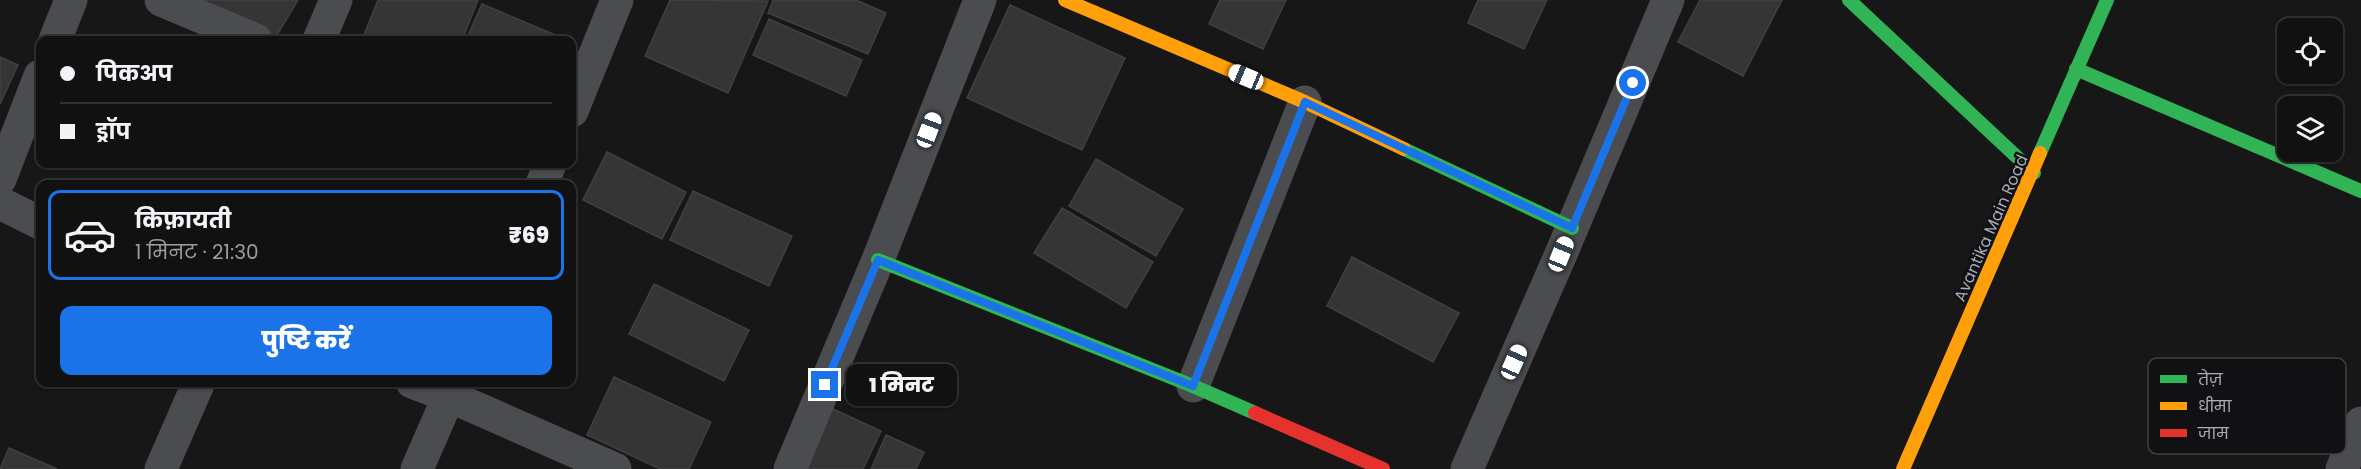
<!DOCTYPE html>
<html lang="hi">
<head>
<meta charset="utf-8">
<style>
  body { margin:0; font-family:Poppins,"Noto Sans Devanagari",sans-serif; background:#1a1a1a; color:#f1f3f6; height:100vh; display:flex; flex-direction:column; font-size:22px; white-space:nowrap }
  * { box-sizing:border-box; margin:0 }
  p { font-size:20px; color:#9c9d9f }
  .icon { flex:none; width:33px; height:33px; fill:none; stroke:currentColor; stroke-width:2; stroke-linecap:round; stroke-linejoin:round }
  .map { position:relative; flex:1; overflow:hidden }
  .details { position:absolute; left:36px; top:180px; width:540px; height:207px; display:flex; flex-direction:column; background:#111; border-radius:12px; box-shadow:0 2px 4px #0004,0 0 0 2px #303131 }
  .details>* { flex:none }
  .hud { position:absolute; left:36px; top:36px; width:540px; height:132px; border-radius:12px; box-shadow:0 2px 4px #0004,0 0 0 2px #303131; display:grid; align-content:center; height:132px; padding:0 24px; background:#111 }
  .controls { position:absolute; left:2277px; top:18px; display:grid; gap:12px }
  .controls a { display:grid; place-items:center; width:66px; height:66px; border-radius:12px; background:#111; box-shadow:0 2px 4px #0004,0 0 0 2px #303131; font-size:30px }
  .end { position:absolute; width:27px; height:27px; margin:-14px; border:8px solid #1a73e8; background:#fff; box-shadow:0 0 0 3px #fff }
  .from { border-radius:50% }
  .bubble { position:absolute; height:42px; border-radius:12px; background:#111; box-shadow:0 2px 4px #0004,0 0 0 2px #303131; font-size:20px; font-weight:800; line-height:42px; text-align:center }
  .car { position:absolute; width:18px; height:36px; margin:-18px -9px; border-radius:8px; box-shadow:0 0 4px 2px #0007; background:linear-gradient(#fff 24%,#345 0 40%,#fff 0 76%,#345 0 86%,#fff 0) }
  .hud b { display:flex; align-items:center; gap:21px; height:57px; font-size:22px }
  .hud b+b { border-top:2px solid #303131 }
  .hud i { width:15px; height:15px; background:#f1f3f6 }
  ul { padding:10px 0 0; list-style:none }
  li { display:flex; align-items:center; gap:18px; height:90px; margin:0 12px 9px; padding:0 12px; border:3px solid transparent; border-radius:12px }
  li div { flex:1 }
  li b { display:block; font-size:22px }
  li em { font-style:normal; font-weight:800 }
  li.selected { border-color:#1a73e8 }
  li>.icon { width:54px; height:54px; stroke-width:1.5 }
  .action { display:flex; gap:12px; margin-top:auto; padding:12px 24px }
  .action a { flex:1; height:69px; border-radius:12px; background:#1a73e8; color:#fff; font-size:24px; font-weight:800; line-height:69px; text-align:center }
  .map>svg:first-child { display:block }
  .building { fill:#353536; stroke:#3f4043; stroke-width:1.5 }
  .lines { fill:none; stroke-linecap:round; stroke-linejoin:round }
  .street { stroke:#4b4c50; stroke-width:33 }
  .fast { stroke:#30b455; stroke-width:14 }
  .slow { stroke:#ff9f0a; stroke-width:14 }
  .jam { stroke:#e5322d; stroke-width:14 }
  .route { stroke:#1a73e8; stroke-width:8 }
  .labels { text-anchor:middle; dominant-baseline:central; stroke-width:5; stroke-linejoin:round; paint-order:stroke }
  .street-label { font-size:16px; fill:#a8adb8; stroke:#111113 }
  .key { fill:#111113; stroke:#3e4045; stroke-width:1.5 }
  .key-label { font-size:16px; fill:#a8adb8 }
</style>
</head>
<body>
<div class="map">
<svg width="2361" height="469" viewBox="0 0 2361 469">
  <rect width="100%" height="100%" fill="#171717"/>
  <path class="building" d="M203 0H298L274 40Z
    M378 0H478L462 40H362Z
    M670 0 768 1 728 93 645 56Z
    M773 0H856L886 13 868 54 768 13Z
    M1220 0H1286L1263 49 1209 24Z
    M1478 0H1547L1524 49 1468 23Z
    M1700 0H1782L1743 76 1678 42Z
    M482 4 565 39 564 40H466Z
    M1010 5 1125 58 1082 150 967 98Z
    M769 19 862 60 846 96 753 55Z
    M0 57 18 65 0 104Z
    M607 152 686 192 662 239 583 200Z
    M1096 159 1183 209 1156 256 1069 206Z
    M693 191 792 236 769 286 670 240Z
    M1062 208 1153 262 1126 308 1034 253Z
    M1352 257 1459 313 1433 362 1327 306Z
    M654 284 749 330 724 381 629 334Z
    M614 377 711 422 689 469H660L587 435Z
    M831 408 881 431 863 469H803Z
    M886 435 924 452 916 469H871Z
    M9 448 57 469H0Z"/>
  <g class="lines">
    <path class="street" d="M161 0 256 40
      M55 40 71 0
      M319 40 336 0
      M572 111 617 0
      M0 179 40 76
      M542 184 550 164
      M0 203 40 223
      M412 382 449 396 615 469
      M1193 386 1305 102
      M161 469 199 382
      M417 469 455 382
      M790 469 878 260 980 0
      M1467 469 1561 254 1668 0
      M2342 469 2361 423"/>
    <path class="fast" d="M1849 0 2034 173
      M2076 69 2361 191
      M1404 149 1572 228
      M2040 153 2107 0
      M878 260 1193 386 1255 413"/>
    <path class="slow" d="M1065 0 1305 102 1404 149
      M1903 469 2040 153"/>
    <path class="jam" d="M1255 413 1383 469"/>
  </g>
  <g class="lines">
    <path class="route" d="M825 385 878 260 1193 386 1305 102 1572 228 1633 83"/>
  </g>
  <g class="labels">
    <g class="street-label">
      <text transform="translate(1991 228) rotate(-66)">Avantika Main Road</text>
    </g>
  </g>
  <rect x="2148" y="358" width="198" height="96" rx="9" class="key"/>
  <rect x="2160" y="375" width="27" height="8" fill="#30b455"/>
  <rect x="2160" y="402" width="27" height="8" fill="#ff9f0a"/>
  <rect x="2160" y="429" width="27" height="8" fill="#e5322d"/>
  <g class="key-label">
    <text x="2198" y="385">तेज़</text>
    <text x="2198" y="412">धीमा</text>
    <text x="2198" y="439">जाम</text>
  </g>
</svg>
<div class="controls">
<a><svg class="icon" aria-label="locate" viewBox="0 0 24 24"><circle cx="12" cy="12" r="6"/><path d="M12 2v4M12 18v4M2 12h4M18 12h4"/></svg></a>
<a><svg class="icon" aria-label="layers" viewBox="0 0 24 24"><path d="M12 4l9 5-9 5-9-5zM3 14l9 5 9-5"/></svg></a>
</div>
<i class="end from" style="left:1633px;top:83px"></i>
<i class="end" style="left:825px;top:385px"></i>
<div class="bubble" style="left:846px;top:364px;width:111px">1 मिनट</div>
<i class="car" style="left:1246px;top:77px;rotate:293deg"></i>
<i class="car" style="left:929px;top:130px;rotate:21deg"></i>
<i class="car" style="left:1561px;top:254px;rotate:22deg"></i>
<i class="car" style="left:1514px;top:362px;rotate:24deg"></i>
<div class="hud">
<b><i class="from"></i>पिकअप</b>
<b><i></i>ड्रॉप</b>
</div>
<section class="details">
<ul>
<li class="selected"><svg class="icon" aria-label="car" viewBox="0 0 24 24"><path d="M5 17H2v-5l4-1 3-4h7l3 4 3 1v5h-3M9 17h6M6 11h13"/><circle cx="7" cy="17" r="2"/><circle cx="17" cy="17" r="2"/></svg><div><b>किफ़ायती</b><p>1 मिनट · 21:30</p></div><em>₹69</em></li>
</ul>
<div class="action"><a>पुष्टि करें</a></div>
</section>
</div>
</body>
</html>
